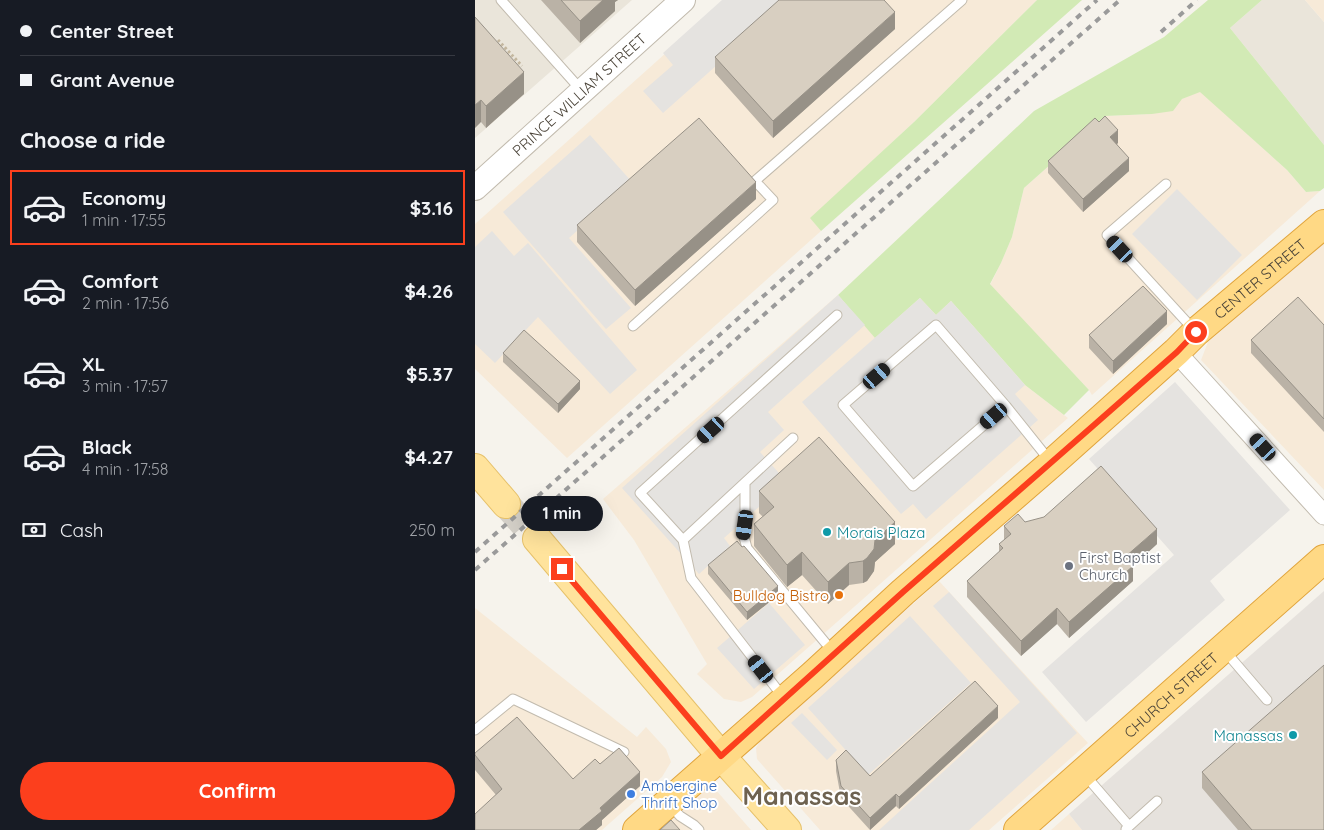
<!DOCTYPE html>
<html lang="en">
<head>
<meta charset="utf-8">
<style>
  body { margin:0; font-family:Quicksand,sans-serif; background:#20242c; color:#f1f3f6; height:100vh; display:flex; flex-direction:column; font-size:19px; white-space:nowrap }
  * { box-sizing:border-box; margin:0 }
  p { font-size:16px; color:#9ea1a6 }
  .icon { flex:none; width:28px; height:28px; fill:none; stroke:currentColor; stroke-width:2; stroke-linecap:round; stroke-linejoin:round }
  .map { position:relative; flex:1; overflow:hidden }
  .details { display:flex; flex-direction:column; background:#171b24; width:475px }
  .details>* { flex:none }
  .top-card { display:grid; align-content:center; height:110px; padding:0 20px; background:#171b24 }
  .end { position:absolute; width:22px; height:22px; margin:-11px; border:6px solid #fc3f1d; background:#fff; box-shadow:0 0 0 2px #fff }
  .from { border-radius:50% }
  .bubble { position:absolute; height:35px; border-radius:18px; background:#171b24; box-shadow:0 5px 20px #0002; font-size:16px; font-weight:700; line-height:35px; text-align:center }
  .car { position:absolute; width:15px; height:30px; margin:-15px -8px; border-radius:6px; box-shadow:0 0 4px 1px #0007; background:linear-gradient(#222 24%,#8ab4d8 0 40%,#222 0 76%,#8ab4d8 0 86%,#222 0) }
  .top-card b { display:flex; align-items:center; gap:18px; height:48px; font-size:19px }
  .top-card b+b { border-top:1px solid #363941 }
  .top-card i { width:12px; height:12px; background:#f1f3f6 }
  ul { padding:0; list-style:none }
  li { display:flex; align-items:center; gap:15px; height:75px; margin:0 10px 8px; padding:0 10px; border:2px solid transparent; border-radius:0px }
  li div { flex:1 }
  li b { display:block; font-size:19px }
  li em { font-style:normal; font-weight:700 }
  li.selected { border-color:#fc3f1d }
  li>.icon { width:45px; height:45px; stroke-width:1.5 }
  h2 { padding:0 20px; font-size:22px; line-height:60px }
  .pay { display:flex; align-items:center; gap:12px; height:55px; padding:0 20px; font-size:19px }
  .pay p { margin-inline-start:auto }
  .cta { display:flex; gap:10px; margin-top:auto; padding:10px 20px }
  .cta a { flex:1; height:58px; border-radius:30px; background:#fc3f1d; color:#fff; font-size:20px; font-weight:700; line-height:58px; text-align:center }
  main { display:flex; flex:1; min-height:0 }
  .map>svg:first-child { display:block }
  .residential { fill:#eae5da }
  .commercial { fill:#f7ead8 }
  .industrial { fill:#e6e2dd }
  .green { fill:#d2eab5 }
  .parking { fill:#e5e3e0 }
  .lines { fill:none; stroke-linecap:round; stroke-linejoin:round }
  .primary-tunnel { stroke:#d4d0c8; stroke-width:28; stroke-dasharray:28 14; stroke-linecap:butt }
  .service-casing { stroke:#c2bbae; stroke-width:11 }
  .minor-casing { stroke:#c2bbae; stroke-width:21 }
  .tertiary-casing { stroke:#c2bbae; stroke-width:26 }
  .primary-casing { stroke:#e6c16a; stroke-width:30 }
  .trunk-casing { stroke:#e0a43c; stroke-width:30 }
  .path { stroke:#c4b79f; stroke-width:3; stroke-dasharray:2.5 2.5; stroke-linecap:butt }
  .service { stroke:#fff; stroke-width:9 }
  .minor { stroke:#fff; stroke-width:19 }
  .tertiary { stroke:#fff; stroke-width:24 }
  .primary { stroke:#ffe39c; stroke-width:28 }
  .trunk { stroke:#ffd985; stroke-width:28 }
  .rail { stroke:#9a9a9a; stroke-width:4; stroke-dasharray:6 6; stroke-linecap:butt }
  .wall { fill:#bab2a6 }
  .shaded-wall { fill:#979187 }
  .building { fill:#d8cfc1; stroke:#979187 }
  .route { stroke:#fc3f1d; stroke-width:6 }
  .culture-dot { fill:#0f9aa8; stroke:#fff; stroke-width:2 }
  .worship-dot { fill:#6b7280; stroke:#fff; stroke-width:2 }
  .food-dot { fill:#e8710a; stroke:#fff; stroke-width:2 }
  .shop-dot { fill:#3f7fe0; stroke:#fff; stroke-width:2 }
  .labels { text-anchor:middle; dominant-baseline:central; stroke-width:4; stroke-linejoin:round; paint-order:stroke }
  .street-label { font-size:15px; fill:#4b4439; stroke:#fff }
  .culture-label { font-size:15px; fill:#0d838f; stroke:#fff; text-anchor:start }
  .worship-label { font-size:15px; fill:#5b616d; stroke:#fff; text-anchor:start }
  .food-label { font-size:15px; fill:#c56008; stroke:#fff; text-anchor:end }
  .shop-label { font-size:15px; fill:#366cbe; stroke:#fff; text-anchor:start }
  .town-label { font-size:25px; font-weight:bold; fill:#6e6250; stroke:#fff }
</style>
</head>
<body>
<main>
<section class="details">
<div class="top-card">
<b><i class="from"></i>Center Street</b>
<b><i></i>Grant Avenue</b>
</div>
<h2>Choose a ride</h2>
<ul>
<li class="selected"><svg class="icon" aria-label="car" viewBox="0 0 24 24"><path d="M5 17H2v-5l4-1 3-4h7l3 4 3 1v5h-3M9 17h6M6 11h13"/><circle cx="7" cy="17" r="2"/><circle cx="17" cy="17" r="2"/></svg><div><b>Economy</b><p>1 min · 17:55</p></div><em>$3.16</em></li>
<li><svg class="icon" aria-label="car" viewBox="0 0 24 24"><path d="M5 17H2v-5l4-1 3-4h7l3 4 3 1v5h-3M9 17h6M6 11h13"/><circle cx="7" cy="17" r="2"/><circle cx="17" cy="17" r="2"/></svg><div><b>Comfort</b><p>2 min · 17:56</p></div><em>$4.26</em></li>
<li><svg class="icon" aria-label="car" viewBox="0 0 24 24"><path d="M5 17H2v-5l4-1 3-4h7l3 4 3 1v5h-3M9 17h6M6 11h13"/><circle cx="7" cy="17" r="2"/><circle cx="17" cy="17" r="2"/></svg><div><b>XL</b><p>3 min · 17:57</p></div><em>$5.37</em></li>
<li><svg class="icon" aria-label="car" viewBox="0 0 24 24"><path d="M5 17H2v-5l4-1 3-4h7l3 4 3 1v5h-3M9 17h6M6 11h13"/><circle cx="7" cy="17" r="2"/><circle cx="17" cy="17" r="2"/></svg><div><b>Black</b><p>4 min · 17:58</p></div><em>$4.27</em></li>
</ul>
<div class="pay"><svg class="icon" aria-label="cash" viewBox="0 0 24 24"><path d="M3 7h18v10H3z"/><circle cx="12" cy="12" r="2"/></svg>Cash<p>250 m</p></div>
<div class="cta"><a>Confirm</a></div>
</section>
<div class="map">
<svg width="849" height="830" viewBox="0 0 849 830">
  <rect width="100%" height="100%" fill="#f6f3ec"/>
  <path class="residential" d="M0 0H157L0 138Z
    M787 0H830L849 22V145L755 28Z"/>
  <path class="commercial" d="M250 0H562L439 122 336 218 346 231 92 458 0 369V224Z
    M830 0H849V22Z
    M725 91 812 170 831 192 845 191 617 395 614 390 515 285 526 263 537 237 549 188 630 116 677 114 707 99Z
    M849 243V490L726 360 733 342Z
    M363 295 400 337 445 298 476 301 550 385 589 415 593 418 277 697 266 702 249 699 222 674 232 664 159 540 128 499Z
    M464 581 613 743 514 830H345L282 759 281 748 288 736Z
    M0 608 162 737 171 727 191 749 196 762 187 777 127 830H0Z
    M229 788 240 789 276 830H181Z
    M594 814 607 830H576Z"/>
  <path class="industrial" d="M849 591V830H607L594 814Z"/>
  <path class="green" d="M562 0H607L346 231 335 218 439 122Z
    M733 0H787L755 28 849 145V188L845 191 831 192 812 170 725 92 707 99 698 111 677 114 630 116 549 188 537 237 526 263 515 284 614 390 589 415 550 385 476 301 461 315 445 298 400 338 363 295 559 111 689 37Z"/>
  <path class="parking" d="M247 0H315L188 113 168 91 198 65 188 53Z
    M115 135 157 182 94 238 156 308 131 329 28 212Z
    M702 189 767 255 722 300 657 234Z
    M17 231 39 256 53 243 162 370 135 394 63 317 20 363 0 344V247Z
    M363 295 390 325 293 412 309 430 285 452 312 482 249 538 255 546 224 574 147 488Z
    M445 298 461 315 476 301 550 385 540 394 563 420 451 519 438 504 426 514 327 402Z
    M700 382 815 510 735 581 750 600 611 722 567 672 699 555 614 459Z
    M474 592 602 733 494 830H404L545 702 458 606Z
    M294 603 330 645 279 689 242 648Z
    M435 616 496 683 393 775 333 708Z
    M327 713 362 750 352 760 316 723Z"/>
  <g class="lines">
    <path class="primary-tunnel" d="M31 504 62 539"/>
    <defs>
      <path id="service" d="M26 0 107 91
        M691 184 632 235 719 330
        M158 326 298 200 280 181 487 0
        M531 406 461 325 368 405 438 486 531 406 575 461
        M270 483V525L269 537 272 548 358 652
        M208 540 165 493 362 315
        M750 651 792 700
        M308 697 216 578 208 540 318 438
        M0 730 38 699 149 752
        M610 775 654 826
        M194 804 205 816 219 825 224 830
        M651 829 682 801"/>
      <path id="minor" d="M701 352 849 515"/>
      <g id="tertiary">
        <path id="s1" d="M0 188 208 0"/>
      </g>
      <path id="primary" d="M0 468 31 504
        M62 539 246 756 312 830"/>
      <g id="trunk">
        <path id="s2" d="M162 830 338 675 428 592 577 463 701 352 721 332 849 224"/>
        <path id="s3" d="M543 830 849 559"/>
      </g>
    </defs>
    <use href="#service" class="service-casing"/>
    <use href="#minor" class="minor-casing"/>
    <use href="#tertiary" class="tertiary-casing"/>
    <use href="#primary" class="primary-casing"/>
    <use href="#trunk" class="trunk-casing"/>
    <path class="path" d="M23 40 47 66"/>
    <use href="#service" class="service"/>
    <use href="#minor" class="minor"/>
    <use href="#tertiary" class="tertiary"/>
    <use href="#primary" class="primary"/>
    <use href="#trunk" class="trunk"/>
    <path class="rail" d="M686 32 722 0
      M0 552 622 0
      M0 570 645 0"/>
  </g>
  <path class="wall" d="M66 0H143L140 2V11L105 43Z
    M0 17 49 94 11 128 6 122Z
    M420 29 298 138 240 73V57Z
    M643 143 642 144 654 171 608 212 573 173V161Z
    M281 199 160 306 102 242V225Z
    M692 324 638 374 614 348V335Z
    M849 325V432L776 353V340Z
    M28 353 105 389 83 413 28 362Z
    M284 491 420 544 400 562 399 571 392 581 388 583 374 585 353 604 327 575 312 587 279 546V524L288 517 284 513Z
    M550 522 682 544 658 566V581L594 638 582 624 546 656 492 597V581L524 552V544L529 540V526Z
    M233 565 303 595 272 620 233 574Z
    M523 718 424 809 421 806 395 830 366 798 361 771V760L395 776Z
    M0 753 98 779 125 764 165 786 127 820V825L121 830H0L21 795 0 770Z
    M727 772 849 830H763L727 788Z"/>
  <path class="shaded-wall" d="M128 0H143L140 2V11L105 43V21Z
    M420 12V29L298 138V121Z
    M49 72V94L11 128V106Z
    M6 100V122L0 128V105Z
    M643 130V143L635 150V137Z
    M654 158V171L608 212V199Z
    M281 182V199L160 306V290Z
    M692 311V324L638 374V361Z
    M105 381V389L83 413V404Z
    M420 522V544L400 562 399 571 392 581 388 583V561L400 540Z
    M682 529V544L658 566V581L594 638V622L650 557Z
    M327 552V575L312 587V565Z
    M374 563V585L353 604V582Z
    M303 586V595L272 620V612Z
    M582 608V624L546 656V641Z
    M523 706V718L424 809V797Z
    M165 772V786L127 820V825L121 830H104L125 808Z
    M421 794V806L395 830V818Z"/>
  <path class="building" d="M86 0H128L105 21Z
    M304 0H409L420 12 298 121 240 57Z
    M0 17 49 72 11 106 6 100 0 105Z
    M630 116 643 130 635 137 654 158 608 199 573 161 620 118 624 122Z
    M224 118 281 182 160 290 102 225Z
    M668 286 692 311 638 361 614 335Z
    M823 297 849 325V419L776 340Z
    M49 330 105 381 83 404 28 353Z
    M344 437 420 522 400 540 399 549 392 558 388 561 374 563 353 582 327 552 312 565 279 524 299 507 284 491Z
    M626 466 682 529 650 557 658 566 594 622 582 608 546 641 492 581 528 548 524 544 536 534 529 526 543 514 550 522 569 517Z
    M262 541 267 547 269 546 303 586 272 612 233 565Z
    M849 665V830H777L727 772Z
    M500 681 523 706 424 797 421 794 395 818 366 786 361 760 371 750 395 776Z
    M42 717 98 779 120 759 125 764 144 748 165 772 125 808 127 811 104 830H0V814L27 789 0 755V753Z
    M196 820 205 830H185Z"/>
  <g class="lines">
    <path class="route" d="M87 569 246 756 428 592 619 425 702 352 721 332"/>
  </g>
  <g class="culture-dot">
    <circle cx="352" cy="532" r="5"/>
    <circle cx="818" cy="735" r="5"/>
  </g>
  <circle class="worship-dot" cx="594" cy="566" r="5"/>
  <circle class="food-dot" cx="364" cy="595" r="5"/>
  <circle class="shop-dot" cx="156" cy="794" r="5"/>
  <g class="labels">
    <g class="street-label">
      <text stroke="none"><textPath href="#s1" startOffset="140">PRINCE WILLIAM STREET</textPath></text>
      <text stroke="none"><textPath href="#s2" startOffset="832">CENTER STREET</textPath></text>
      <text stroke="none"><textPath href="#s3" startOffset="204">CHURCH STREET</textPath></text>
    </g>
    <g class="culture-label">
      <text x="362" y="532">Morais Plaza</text>
      <text x="808" y="735" text-anchor="end">Manassas</text>
    </g>
    <g class="worship-label">
      <text x="604" y="557">First Baptist<tspan x="604" dy="17">Church</tspan></text>
    </g>
    <g class="food-label">
      <text x="354" y="595">Bulldog Bistro</text>
    </g>
    <g class="shop-label">
      <text x="166" y="785">Ambergine<tspan x="166" dy="17">Thrift Shop</tspan></text>
    </g>
    <g class="town-label">
      <text x="327" y="795">Manassas</text>
    </g>
  </g>
</svg>
<i class="end from" style="left:721px;top:332px"></i>
<i class="end" style="left:87px;top:569px"></i>
<div class="bubble" style="left:46px;top:496px;width:82px">1 min</div>
<i class="car" style="left:645px;top:249px;rotate:317deg"></i>
<i class="car" style="left:402px;top:376px;rotate:49deg"></i>
<i class="car" style="left:519px;top:416px;rotate:229deg"></i>
<i class="car" style="left:236px;top:430px;rotate:228deg"></i>
<i class="car" style="left:788px;top:447px;rotate:318deg"></i>
<i class="car" style="left:270px;top:525px;rotate:188deg"></i>
<i class="car" style="left:286px;top:669px;rotate:322deg"></i>
</div>
</main>
</body>
</html>
